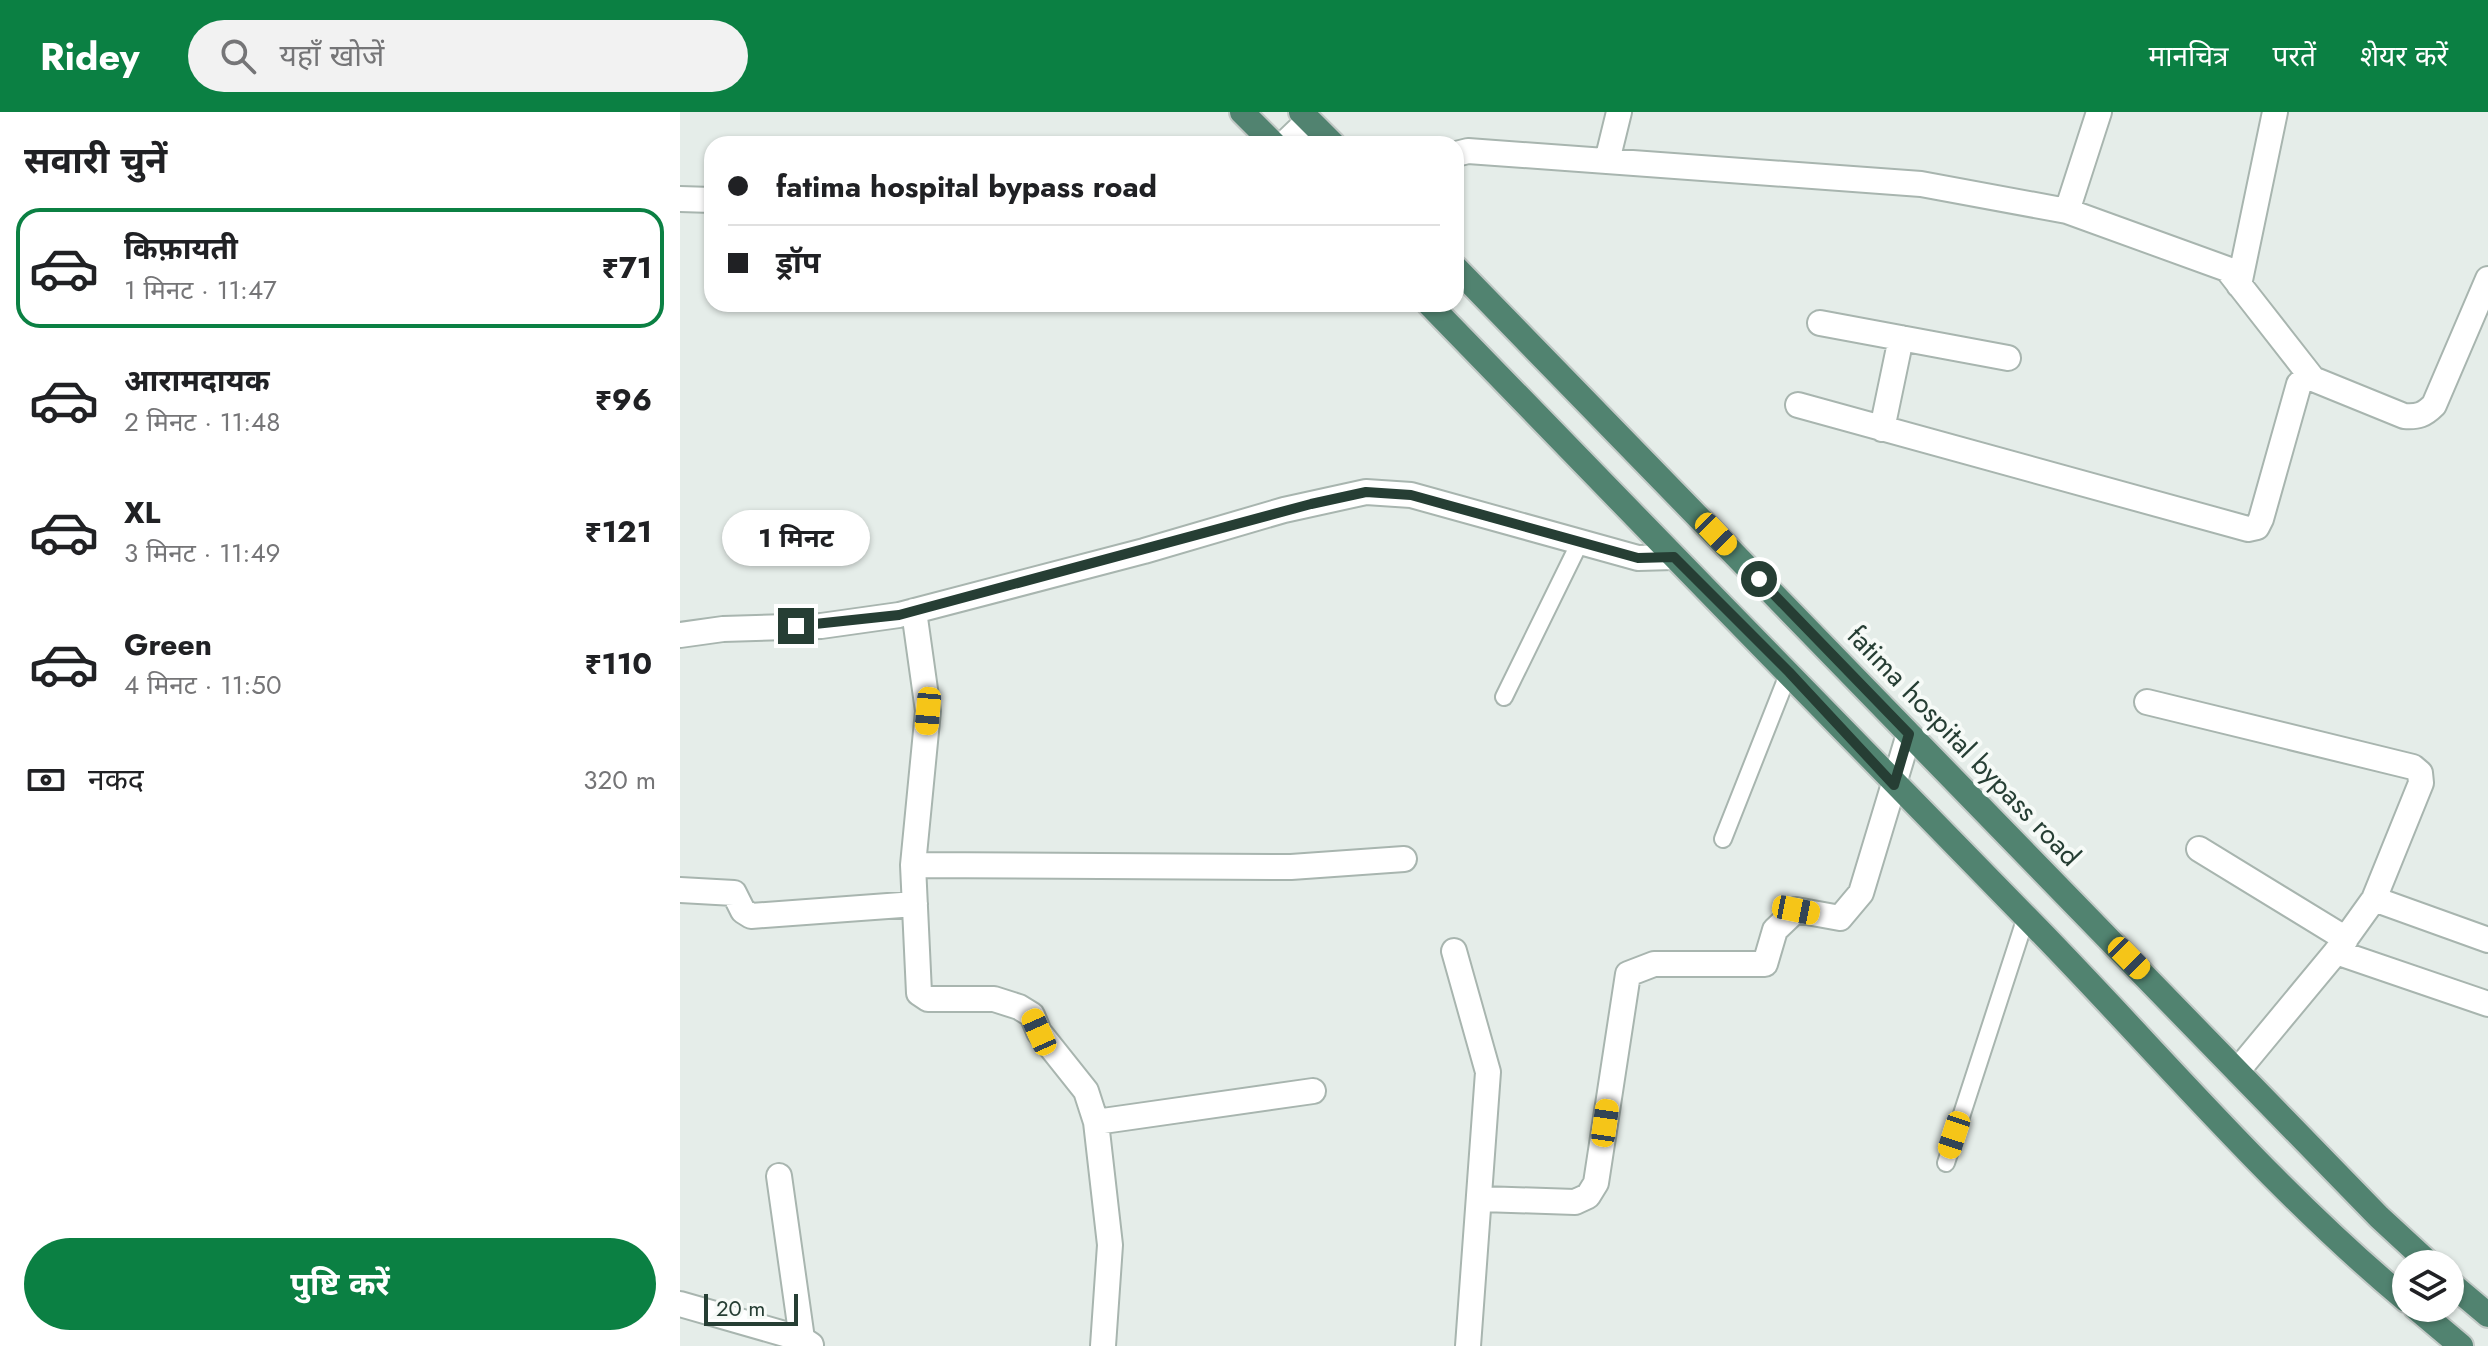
<!DOCTYPE html>
<html lang="hi">
<head>
<meta charset="utf-8">
<style>
  body { margin:0; font-family:Jost,"Noto Sans Devanagari",sans-serif; background:#f2f2f2; color:#202124; height:100vh; display:flex; flex-direction:column; font-size:30px; white-space:nowrap }
  * { box-sizing:border-box; margin:0 }
  p { font-size:26px; color:#757577 }
  .icon { flex:none; width:44px; height:44px; fill:none; stroke:currentColor; stroke-width:2; stroke-linecap:round; stroke-linejoin:round }
  .map { position:relative; flex:1; overflow:hidden }
  .sheet { display:flex; flex-direction:column; background:#fff; width:680px }
  .sheet>* { flex:none }
  .guide { position:absolute; left:24px; top:24px; width:760px; height:176px; border-radius:24px; box-shadow:0 2px 6px #0004; display:grid; align-content:center; height:176px; padding:0 24px; background:#fff }
  .fabs { position:absolute; left:1712px; top:1138px; display:grid; gap:16px }
  .fabs a { display:grid; place-items:center; width:72px; height:72px; border-radius:50%; background:#fff; box-shadow:0 2px 6px #0004; font-size:40px }
  .scale { position:absolute; left:24px; bottom:20px; width:94px; box-sizing:border-box; padding-left:8px; border:4px solid #263e34; border-top:0; font-size:22px; line-height:28px; white-space:nowrap; color:#263e34; -webkit-text-stroke:6px #f6faf7; paint-order:stroke }
  .end { position:absolute; width:36px; height:36px; margin:-18px; border:10px solid #263e34; background:#fff; box-shadow:0 0 0 4px #fff }
  .from { border-radius:50% }
  .bubble { position:absolute; height:56px; border-radius:28px; background:#fff; box-shadow:0 2px 6px #0004; font-size:26px; font-weight:700; line-height:56px; text-align:center }
  .car { position:absolute; width:24px; height:48px; margin:-24px -12px; border-radius:10px; box-shadow:0 0 6px 2px #0007; background:linear-gradient(#f5c518 24%,#345 0 40%,#f5c518 0 76%,#345 0 86%,#f5c518 0) }
  .guide b { display:flex; align-items:center; gap:28px; height:76px; font-size:30px }
  .guide b+b { border-top:2px solid #e0e0e0 }
  .guide i { width:20px; height:20px; background:#202124 }
  ul { padding:0; list-style:none }
  li { display:flex; align-items:center; gap:24px; height:120px; margin:0 16px 12px; padding:0 8px; border:4px solid transparent; border-radius:24px }
  li div { flex:1 }
  li b { display:block; font-size:30px }
  li em { font-style:normal; font-weight:700 }
  li.selected { border-color:#0b8043 }
  li>.icon { width:72px; height:72px; stroke-width:1.5 }
  h2 { padding:0 24px; font-size:36px; line-height:96px }
  .pay { display:flex; align-items:center; gap:20px; height:88px; padding:0 24px; font-size:30px }
  .pay p { margin-inline-start:auto }
  .action { display:flex; gap:16px; margin-top:auto; padding:16px 24px }
  .action a { flex:1; height:92px; border-radius:48px; background:#0b8043; color:#fff; font-size:32px; font-weight:700; line-height:92px; text-align:center }
  header { display:flex; align-items:center; gap:48px; box-sizing:border-box; height:112px; padding:0 40px; background:#0b8043; color:#fff }
  header strong { font-size:38px }
  nav { display:flex; gap:44px; margin-inline-start:auto; font-size:28px }
  .search { width:560px; height:72px; background:#f2f2f2; display:flex; align-items:center; gap:20px; box-sizing:border-box; padding:0 28px; border-radius:44px; color:#757577; font-size:30px }
  main { display:flex; flex:1; min-height:0 }
  .map>svg:first-child { display:block }
  .lines { fill:none; stroke-linecap:round; stroke-linejoin:round }
  .service-casing { stroke:#a8b5af; stroke-width:20 }
  .minor-casing { stroke:#a8b5af; stroke-width:28 }
  .trunk-casing { stroke:#c2c9c6; stroke-width:28 }
  .service { stroke:#fff; stroke-width:16 }
  .minor { stroke:#fff; stroke-width:24 }
  .trunk { stroke:#518370; stroke-width:24 }
  .route { stroke:#263e34; stroke-width:10 }
  .labels { text-anchor:middle; dominant-baseline:central; stroke-width:8; stroke-linejoin:round; paint-order:stroke }
  .street-label { font-size:28px; fill:#263e34; stroke:#f6faf7 }
</style>
</head>
<body>
<header>
<strong>Ridey</strong>
<div class="search"><svg class="icon" aria-label="search" viewBox="0 0 24 24"><circle cx="10" cy="10" r="6"/><path d="M15 15l6 6"/></svg>यहाँ खोजें</div>
<nav><a>मानचित्र</a><a>परतें</a><a>शेयर करें</a></nav>
</header>
<main>
<section class="sheet">
<h2>सवारी चुनें</h2>
<ul>
<li class="selected"><svg class="icon" aria-label="car" viewBox="0 0 24 24"><path d="M5 17H2v-5l4-1 3-4h7l3 4 3 1v5h-3M9 17h6M6 11h13"/><circle cx="7" cy="17" r="2"/><circle cx="17" cy="17" r="2"/></svg><div><b>किफ़ायती</b><p>1 मिनट · 11:47</p></div><em>₹71</em></li>
<li><svg class="icon" aria-label="car" viewBox="0 0 24 24"><path d="M5 17H2v-5l4-1 3-4h7l3 4 3 1v5h-3M9 17h6M6 11h13"/><circle cx="7" cy="17" r="2"/><circle cx="17" cy="17" r="2"/></svg><div><b>आरामदायक</b><p>2 मिनट · 11:48</p></div><em>₹96</em></li>
<li><svg class="icon" aria-label="car" viewBox="0 0 24 24"><path d="M5 17H2v-5l4-1 3-4h7l3 4 3 1v5h-3M9 17h6M6 11h13"/><circle cx="7" cy="17" r="2"/><circle cx="17" cy="17" r="2"/></svg><div><b>XL</b><p>3 मिनट · 11:49</p></div><em>₹121</em></li>
<li><svg class="icon" aria-label="car" viewBox="0 0 24 24"><path d="M5 17H2v-5l4-1 3-4h7l3 4 3 1v5h-3M9 17h6M6 11h13"/><circle cx="7" cy="17" r="2"/><circle cx="17" cy="17" r="2"/></svg><div><b>Green</b><p>4 मिनट · 11:50</p></div><em>₹110</em></li>
</ul>
<div class="pay"><svg class="icon" aria-label="cash" viewBox="0 0 24 24"><path d="M3 7h18v10H3z"/><circle cx="12" cy="12" r="2"/></svg>नकद<p>320 m</p></div>
<div class="action"><a>पुष्टि करें</a></div>
</section>
<div class="map">
<svg width="1808" height="1234" viewBox="0 0 1808 1234">
  <rect width="100%" height="100%" fill="#e5ede9"/>
  <g class="lines">
    <defs>
      <path id="service" d="M824 585 900 430
        M1043 727 1109 560
        M1266 1051 1346 805"/>
      <path id="minor" d="M604 32 629 8
        M776 42 788 39 1241 72 1387 99 1547 157 1633 267
        M927 49 939 0
        M0 87 32 88
        M1387 99 1419 0
        M1559 173 1595 0
        M1140 211 1328 246
        M1118 293 1568 417 1577 415 1581 407 1619 272 1625 267H1633L1724 304C1738 305 1744 303 1754 293L1808 167
        M1202 317 1221 226
        M234 499 248 599 233 753 611 755 724 747
        M0 523 43 517 141 514 219 503 464 439 604 398 686 380 731 383 958 446 994 445
        M1467 590 1733 655 1740 661 1741 671 1694 787 1656 840 1559 957
        M1519 737 1666 827
        M233 753 239 881 248 887H314L339 895 352 903 359 920 406 979 416 1010 430 1133 423 1234
        M0 778 54 781 63 799 71 804 235 792
        M1694 787 1808 828
        M774 839 808 960 788 1234
        M1656 840 1808 892
        M416 1010 633 979
        M99 1064 122 1227
        M802 1087 895 1090 908 1084 916 1071 948 862 974 852H1085L1095 818 1116 798 1160 806 1181 781 1229 622
        M0 1192 122 1227 131 1233"/>
      <path id="trunk" d="M562 0 594 32
        M621 0 653 32
        M776 156 1699 1105 1750 1152
        M749 192C947 397 1147 601 1346 805 1472 933 1588 1073 1726 1188
        M1770 1171 1808 1203
        M1736 1196 1781 1234"/>
    </defs>
    <use href="#service" class="service-casing"/>
    <use href="#minor" class="minor-casing"/>
    <use href="#trunk" class="trunk-casing"/>
    <use href="#service" class="service"/>
    <use href="#minor" class="minor"/>
    <use href="#trunk" class="trunk"/>
  </g>
  <g class="lines">
    <path class="route" d="M116 514 219 503 631 392 686 380 731 383 958 446 994 445 1109 560 1214 673 1229 622 1079 467"/>
  </g>
  <g class="labels">
    <g class="street-label">
      <text transform="translate(1284 634) rotate(46)">fatima hospital bypass road</text>
    </g>
  </g>
</svg>
<div class="fabs">
<a><svg class="icon" aria-label="layers" viewBox="0 0 24 24"><path d="M12 4l9 5-9 5-9-5zM3 14l9 5 9-5"/></svg></a>
</div>
<div class="scale">20 m</div>
<i class="end from" style="left:1079px;top:467px"></i>
<i class="end" style="left:116px;top:514px"></i>
<div class="bubble" style="left:42px;top:398px;width:148px">1 मिनट</div>
<i class="car" style="left:1036px;top:422px;rotate:136deg"></i>
<i class="car" style="left:248px;top:599px;rotate:185deg"></i>
<i class="car" style="left:1116px;top:798px;rotate:101deg"></i>
<i class="car" style="left:1449px;top:846px;rotate:135deg"></i>
<i class="car" style="left:359px;top:920px;rotate:336deg"></i>
<i class="car" style="left:925px;top:1011px;rotate:8deg"></i>
<i class="car" style="left:1274px;top:1023px;rotate:198deg"></i>
<div class="guide">
<b><i class="from"></i>fatima hospital bypass road</b>
<b><i></i>ड्रॉप</b>
</div>
</div>
</main>
</body>
</html>
